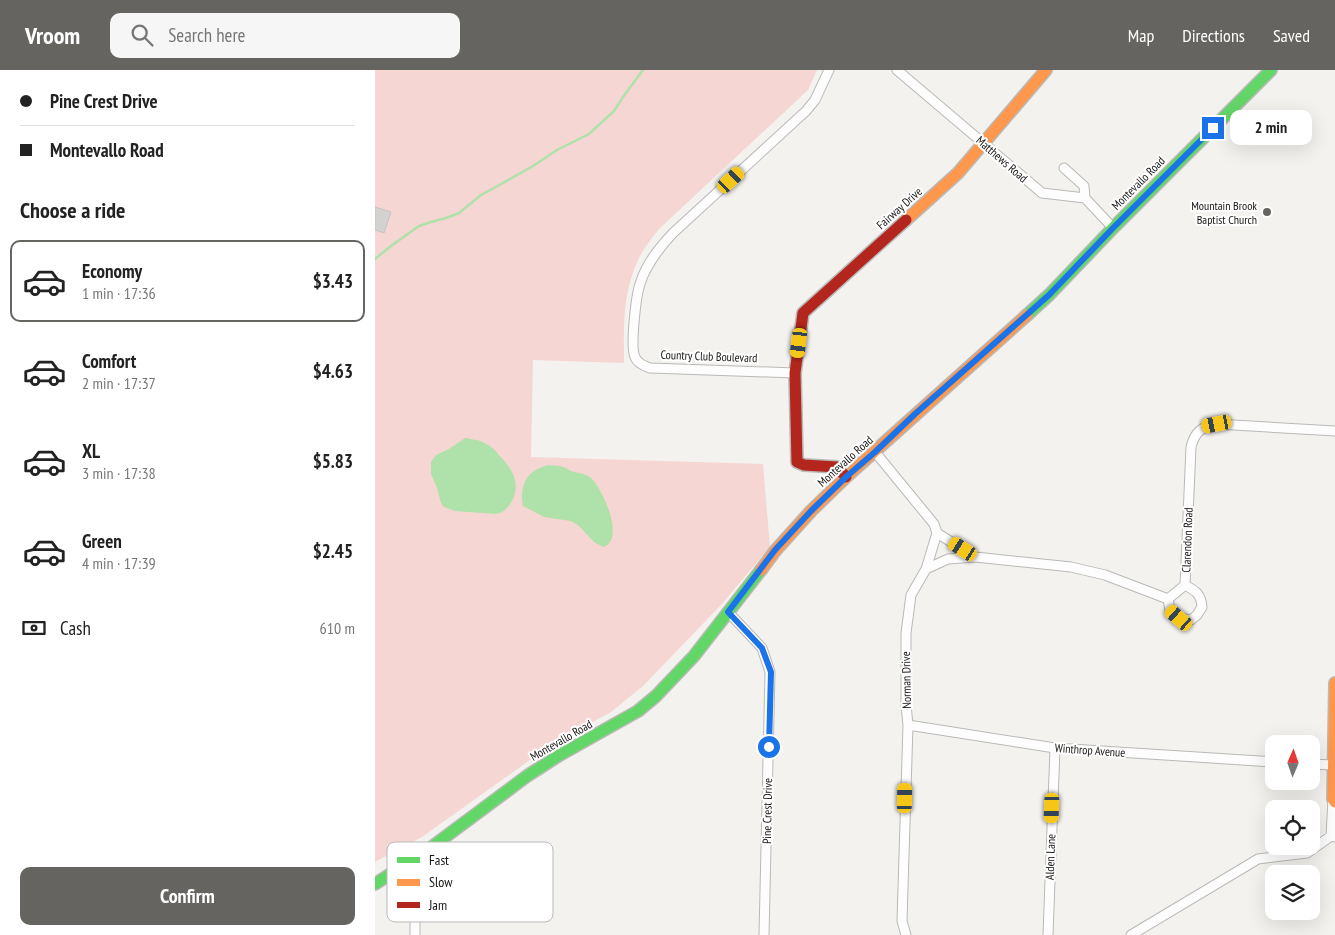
<!DOCTYPE html>
<html lang="en">
<head>
<meta charset="utf-8">
<style>
  body { margin:0; font-family:"PT Sans Narrow",sans-serif; background:#f6f6f6; color:#222; height:100vh; display:flex; flex-direction:column; font-size:19px; white-space:nowrap }
  * { box-sizing:border-box; margin:0 }
  p { font-size:16px; color:#767676 }
  .icon { flex:none; width:28px; height:28px; fill:none; stroke:currentColor; stroke-width:2; stroke-linecap:round; stroke-linejoin:round }
  .map { position:relative; flex:1; overflow:hidden }
  .drawer { display:flex; flex-direction:column; background:#fff; width:375px }
  .drawer>* { flex:none }
  .top-card { display:grid; align-content:center; height:110px; padding:0 20px; background:#fff }
  .needle { width:32px; rotate:2deg }
  .tools { position:absolute; left:890px; top:665px; display:grid; gap:10px }
  .tools a { display:grid; place-items:center; width:55px; height:55px; border-radius:10px; background:#fff; box-shadow:0 5px 20px #0002; font-size:25px }
  .end { position:absolute; width:22px; height:22px; margin:-11px; border:6px solid #1a73e8; background:#fff; box-shadow:0 0 0 2px #fff }
  .from { border-radius:50% }
  .bubble { position:absolute; height:35px; border-radius:10px; background:#fff; box-shadow:0 5px 20px #0002; font-size:16px; font-weight:700; line-height:35px; text-align:center }
  .car { position:absolute; width:15px; height:30px; margin:-15px -8px; border-radius:6px; box-shadow:0 0 4px 1px #0007; background:linear-gradient(#f5c518 24%,#345 0 40%,#f5c518 0 76%,#345 0 86%,#f5c518 0) }
  .top-card b { display:flex; align-items:center; gap:18px; height:48px; font-size:19px }
  .top-card b+b { border-top:1px solid #e0e0e0 }
  .top-card i { width:12px; height:12px; background:#222 }
  ul { padding:0; list-style:none }
  li { display:flex; align-items:center; gap:15px; height:82px; margin:0 10px 8px; padding:0 10px; border:2px solid transparent; border-radius:10px }
  li div { flex:1 }
  li b { display:block; font-size:19px }
  li em { font-style:normal; font-weight:700 }
  li.current { border-color:#656461 }
  li>.icon { width:45px; height:45px; stroke-width:1.5 }
  h2 { padding:0 20px; font-size:22px; line-height:60px }
  .pay { display:flex; align-items:center; gap:12px; height:55px; padding:0 20px; font-size:19px }
  .pay p { margin-inline-start:auto }
  .button { display:flex; gap:10px; margin-top:auto; padding:10px 20px }
  .button a { flex:1; height:58px; border-radius:10px; background:#656461; color:#fff; font-size:20px; font-weight:700; line-height:58px; text-align:center }
  header { display:flex; align-items:center; gap:30px; box-sizing:border-box; height:70px; padding:0 25px; background:#656461; color:#fff }
  header strong { font-size:24px }
  nav { display:flex; gap:28px; margin-inline-start:auto; font-size:18px }
  .search { width:350px; height:45px; background:#f6f6f6; display:flex; align-items:center; gap:12px; box-sizing:border-box; padding:0 18px; border-radius:10px; color:#767676; font-size:19px }
  main { display:flex; flex:1; min-height:0 }
  .map>svg:first-child { display:block }
  .green { fill:#f6d6d3 }
  .water { fill:#afe1aa }
  .lines { fill:none; stroke-linecap:round; stroke-linejoin:round }
  .stream { stroke:#afe1aa; stroke-width:2.5 }
  .building { fill:#d4d2d0; stroke:#c6c4c2 }
  .street-casing { stroke:#bab9b7; stroke-width:11 }
  .fast-casing { stroke:#bab9b7; stroke-width:14 }
  .slow-casing { stroke:#bab9b7; stroke-width:14 }
  .jam-casing { stroke:#bab9b7; stroke-width:14 }
  .street { stroke:#fdfdfd; stroke-width:9 }
  .fast { stroke:#63d668; stroke-width:11 }
  .slow { stroke:#ff974d; stroke-width:11 }
  .jam { stroke:#b3261e; stroke-width:11 }
  .route { stroke:#1a73e8; stroke-width:6 }
  .poi-dot { fill:#656461; stroke:#fff; stroke-width:2 }
  .labels { text-anchor:middle; dominant-baseline:central; stroke-width:4; stroke-linejoin:round; paint-order:stroke }
  .street-label { font-size:12px; fill:#181715; stroke:#fff }
  .poi-label { font-size:12px; fill:#181715; stroke:#fff; text-anchor:end }
  .key { fill:#fff; stroke:#bab9b9; stroke-width:1 }
  .key-label { font-size:14px; fill:#181715 }
</style>
</head>
<body>
<header>
<strong>Vroom</strong>
<div class="search"><svg class="icon" aria-label="search" viewBox="0 0 24 24"><circle cx="10" cy="10" r="6"/><path d="M15 15l6 6"/></svg>Search here</div>
<nav><a>Map</a><a>Directions</a><a>Saved</a></nav>
</header>
<main>
<section class="drawer">
<div class="top-card">
<b><i class="from"></i>Pine Crest Drive</b>
<b><i></i>Montevallo Road</b>
</div>
<h2>Choose a ride</h2>
<ul>
<li class="current"><svg class="icon" aria-label="car" viewBox="0 0 24 24"><path d="M5 17H2v-5l4-1 3-4h7l3 4 3 1v5h-3M9 17h6M6 11h13"/><circle cx="7" cy="17" r="2"/><circle cx="17" cy="17" r="2"/></svg><div><b>Economy</b><p>1 min · 17:36</p></div><em>$3.43</em></li>
<li><svg class="icon" aria-label="car" viewBox="0 0 24 24"><path d="M5 17H2v-5l4-1 3-4h7l3 4 3 1v5h-3M9 17h6M6 11h13"/><circle cx="7" cy="17" r="2"/><circle cx="17" cy="17" r="2"/></svg><div><b>Comfort</b><p>2 min · 17:37</p></div><em>$4.63</em></li>
<li><svg class="icon" aria-label="car" viewBox="0 0 24 24"><path d="M5 17H2v-5l4-1 3-4h7l3 4 3 1v5h-3M9 17h6M6 11h13"/><circle cx="7" cy="17" r="2"/><circle cx="17" cy="17" r="2"/></svg><div><b>XL</b><p>3 min · 17:38</p></div><em>$5.83</em></li>
<li><svg class="icon" aria-label="car" viewBox="0 0 24 24"><path d="M5 17H2v-5l4-1 3-4h7l3 4 3 1v5h-3M9 17h6M6 11h13"/><circle cx="7" cy="17" r="2"/><circle cx="17" cy="17" r="2"/></svg><div><b>Green</b><p>4 min · 17:39</p></div><em>$2.45</em></li>
</ul>
<div class="pay"><svg class="icon" aria-label="cash" viewBox="0 0 24 24"><path d="M3 7h18v10H3z"/><circle cx="12" cy="12" r="2"/></svg>Cash<p>610 m</p></div>
<div class="button"><a>Confirm</a></div>
</section>
<div class="map">
<svg width="960" height="865" viewBox="0 0 960 865">
  <rect width="100%" height="100%" fill="#f4f2ef"/>
  <path class="green" d="M0 0H442L433 20 284 159C278 167 271 175 266 184 247 222 249 252 249 293L158 290 156 387 388 394 395 477 346 535 268 616 236 642 176 675 47 767 0 792Z"/>
  <path class="water" d="M90 368H92C99 370 106 370 111 374 116 376 120 380 123 384 135 396 146 411 138 429 134 437 130 442 121 444L80 441 69 437 66 433 62 418 56 404V392L61 385 74 379Z
    M173 395C178 396 184 395 188 397 192 398 195 401 199 402 205 403 212 404 217 409 228 420 251 470 228 477L219 472 204 456 196 451 169 447 148 436C147 432 147 428 147 424 149 407 156 400 173 395Z"/>
  <g class="lines">
    <path class="stream" d="M0 189 16 176 44 156 56 152 71 148 84 143 106 125 119 118 158 96 182 80 214 64 239 41 248 27 268 0"/>
  </g>
  <path class="building" d="M0 137 16 142 9 163 0 160Z"/>
  <g class="lines">
    <defs>
      <path id="street" d="M522 0 667 123 710 128 738 158
        M689 98 709 116 710 128
        M420 303 275 298C269 296 262 293 260 287 255 277 261 226 265 214 271 194 284 178 298 163L431 41 440 30 454 0
        M500 382 559 454 562 463 551 499 536 525 531 563V635L533 655 527 851 531 865
        M562 463 600 487 696 497 730 505 793 529
        M551 499 573 489 600 487
        M793 529 810 515 816 377C820 361 827 357 842 354L960 361
        M793 529 795 540 804 548 816 550 822 545 827 537C826 524 821 521 810 515
        M353 542 387 578 395 602 389 865
        M533 655 680 678 899 692
        M936 694 958 695
        M956 766 958 729
        M17 803 40 815
        M40 865V815L54 779
        M673 865 680 678
        M756 865 883 789 932 783 956 766 960 767"/>
      <path id="fast" d="M652 245 674 225 738 158 896 0
        M0 814 54 779 152 706 183 686 263 641 281 626 319 586 386 500"/>
      <path id="slow" d="M531 150 583 103 671 0
        M386 500 400 481 436 441 471 407 652 245
        M960 613 958 729 960 732"/>
      <path id="jam" d="M471 407 462 397 429 395 422 392 420 303 428 243 531 150"/>
    </defs>
    <use href="#street" class="street-casing"/>
    <use href="#fast" class="fast-casing"/>
    <use href="#slow" class="slow-casing"/>
    <use href="#jam" class="jam-casing"/>
    <use href="#street" class="street"/>
    <use href="#fast" class="fast"/>
    <use href="#slow" class="slow"/>
    <use href="#jam" class="jam"/>
  </g>
  <g class="lines">
    <path class="route" d="M394 677 396 602 387 578 353 542 400 480 436 441 471 407 500 382 540 344 674 225 738 158 838 58"/>
  </g>
  <circle class="poi-dot" cx="892" cy="142" r="5"/>
  <g class="labels">
    <g class="street-label">
      <text transform="translate(627 89) rotate(41)">Matthews Road</text>
      <text transform="translate(763 113) rotate(-45)">Montevallo Road</text>
      <text transform="translate(524 138) rotate(-42)">Fairway Drive</text>
      <text transform="translate(334 286) rotate(2)">Country Club Boulevard</text>
      <text transform="translate(470 391) rotate(-42)">Montevallo Road</text>
      <text transform="translate(812 470) rotate(-88)">Clarendon Road</text>
      <text transform="translate(531 610) rotate(-91)">Norman Drive</text>
      <text transform="translate(186 670) rotate(-30)">Montevallo Road</text>
      <text transform="translate(715 680) rotate(4)">Winthrop Avenue</text>
      <text transform="translate(392 741) rotate(-89)">Pine Crest Drive</text>
      <text transform="translate(675 787) rotate(-88)">Alden Lane</text>
    </g>
    <g class="poi-label">
      <text x="882" y="135">Mountain Brook<tspan x="882" dy="14">Baptist Church</tspan></text>
    </g>
  </g>
  <rect x="12" y="772" width="166" height="80" rx="8" class="key"/>
  <rect x="22" y="787" width="23" height="6" fill="#63d668"/>
  <rect x="22" y="809" width="23" height="7" fill="#ff974d"/>
  <rect x="22" y="832" width="23" height="6" fill="#b3261e"/>
  <g class="key-label">
    <text x="54" y="795">Fast</text>
    <text x="54" y="817">Slow</text>
    <text x="54" y="840">Jam</text>
  </g>
</svg>
<div class="tools">
<a><svg class="needle" viewBox="-14 -14 28 28"><path d="M0-13l5 13h-10z" fill="#e53935"/><path d="M0 13l5-13h-10z" fill="#767676"/></svg></a>
<a><svg class="icon" aria-label="locate" viewBox="0 0 24 24"><circle cx="12" cy="12" r="6"/><path d="M12 2v4M12 18v4M2 12h4M18 12h4"/></svg></a>
<a><svg class="icon" aria-label="layers" viewBox="0 0 24 24"><path d="M12 4l9 5-9 5-9-5zM3 14l9 5 9-5"/></svg></a>
</div>
<i class="end from" style="left:394px;top:677px"></i>
<i class="end" style="left:838px;top:58px"></i>
<div class="bubble" style="left:855px;top:40px;width:82px">2 min</div>
<i class="car" style="left:356px;top:110px;rotate:47deg"></i>
<i class="car" style="left:424px;top:273px;rotate:187deg"></i>
<i class="car" style="left:842px;top:354px;rotate:259deg"></i>
<i class="car" style="left:588px;top:479px;rotate:302deg"></i>
<i class="car" style="left:804px;top:548px;rotate:311deg"></i>
<i class="car" style="left:530px;top:728px;rotate:1deg"></i>
<i class="car" style="left:677px;top:738px;rotate:182deg"></i>
</div>
</main>
</body>
</html>
